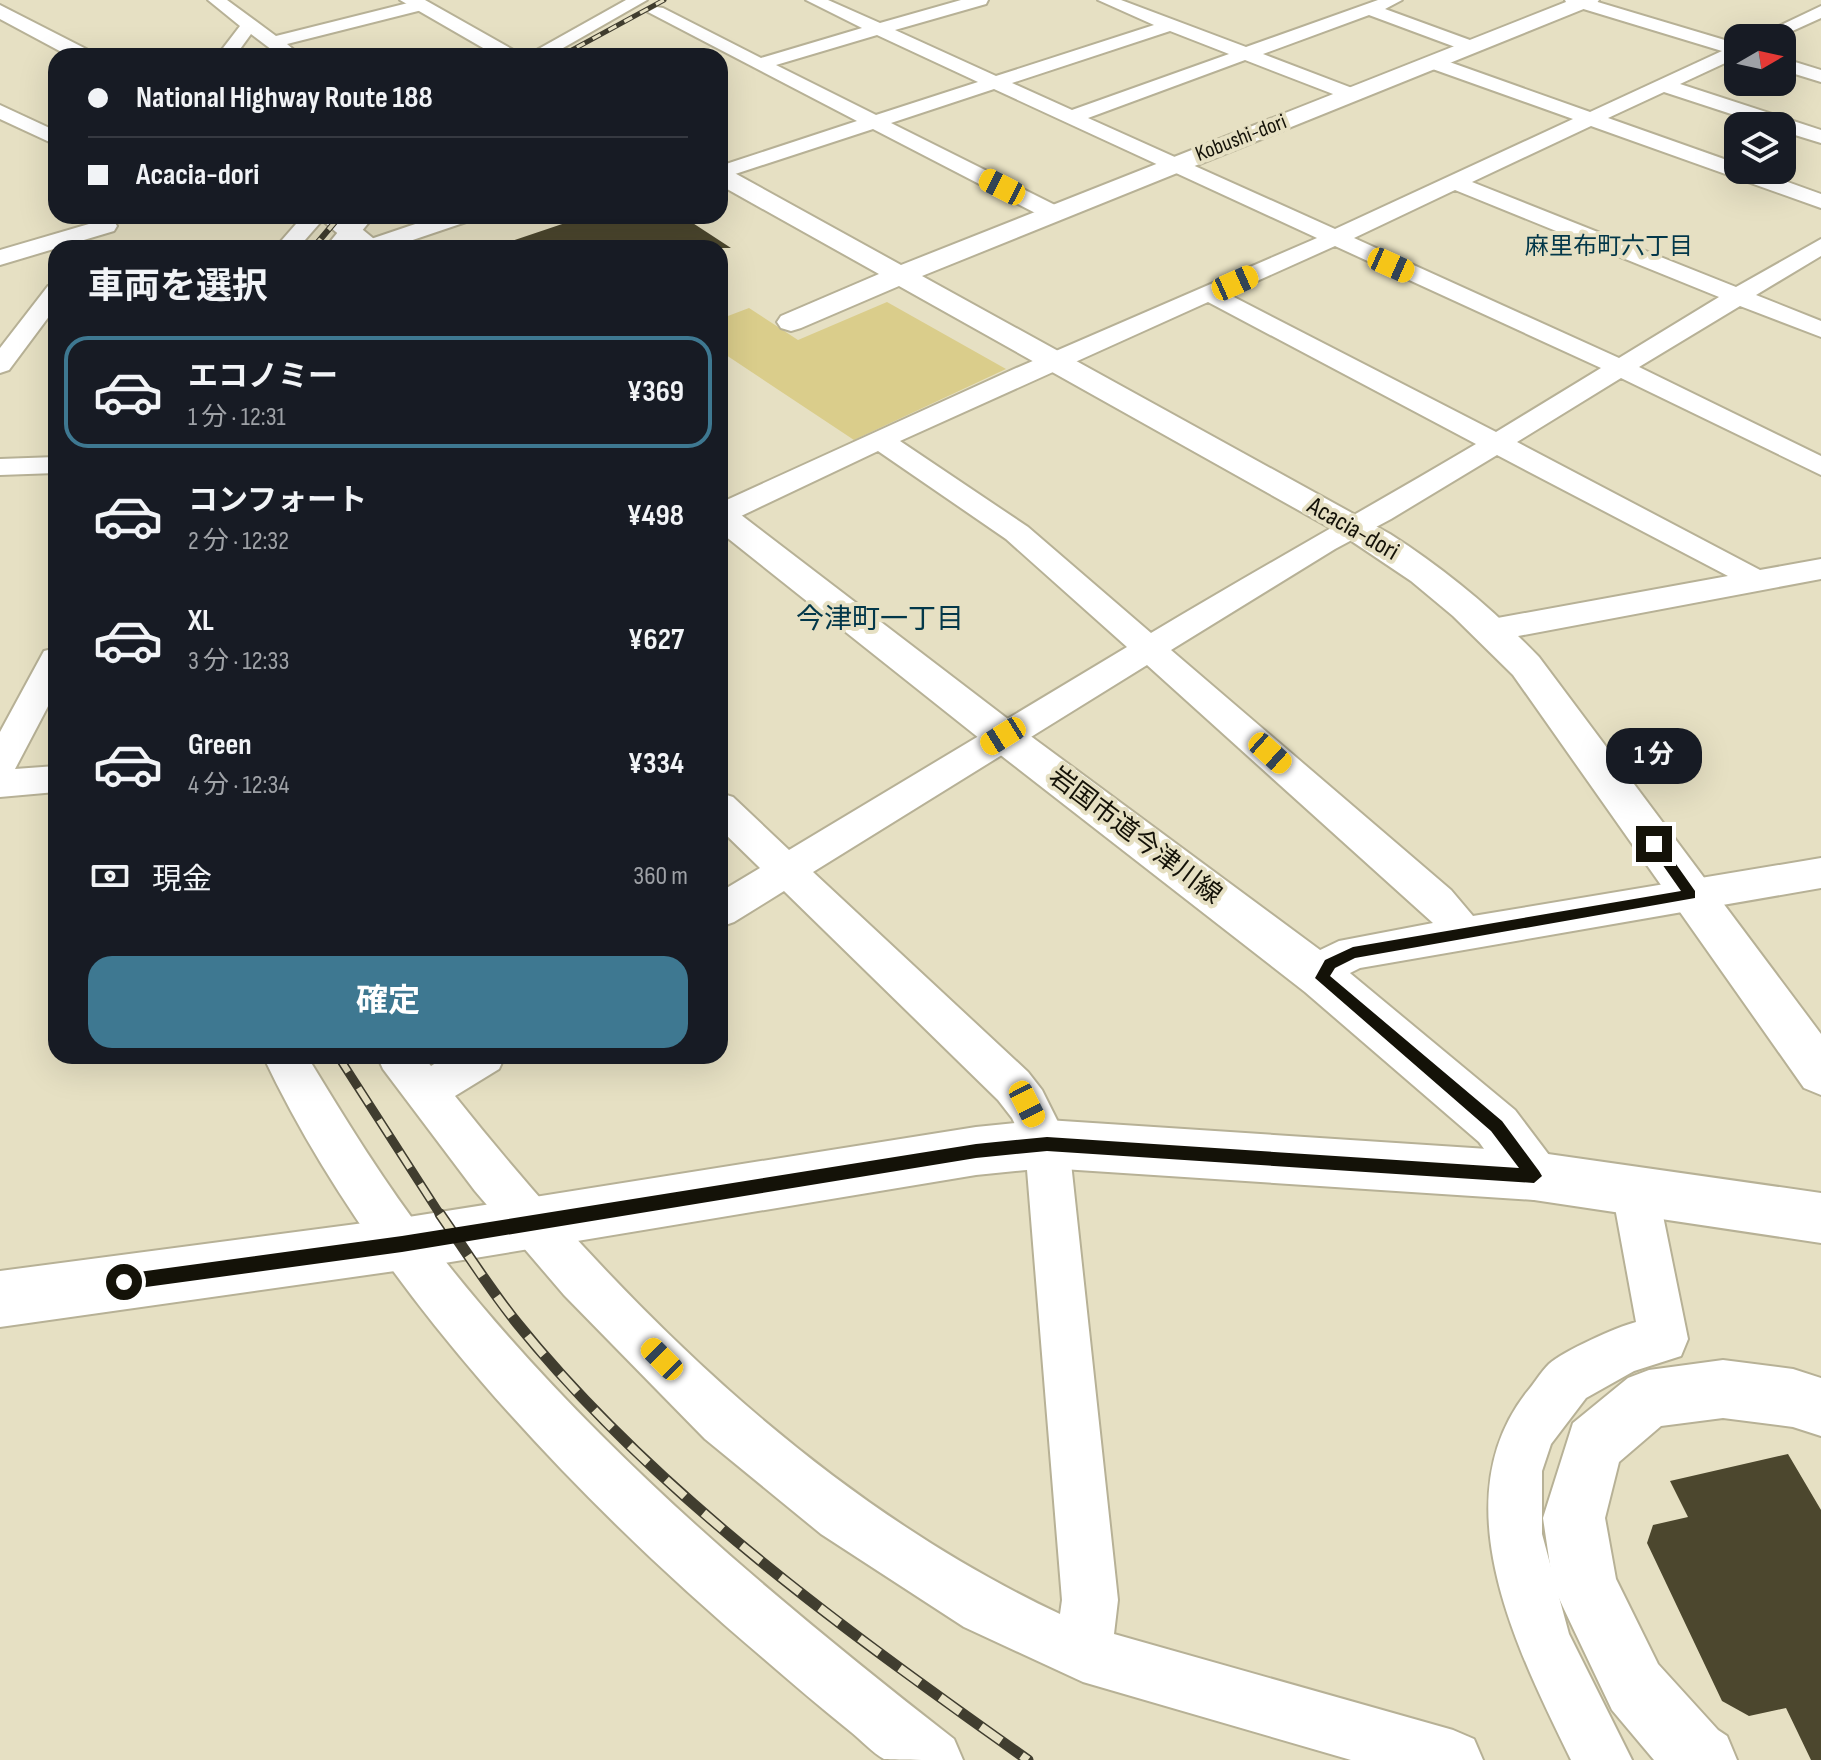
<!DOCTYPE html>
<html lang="ja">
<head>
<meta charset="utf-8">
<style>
  body { margin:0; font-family:"Sofia Sans Condensed","Noto Sans JP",sans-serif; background:#20242c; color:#f1f3f6; height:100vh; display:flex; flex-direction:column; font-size:30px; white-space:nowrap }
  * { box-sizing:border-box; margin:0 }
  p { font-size:26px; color:#9ea1a6 }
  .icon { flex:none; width:44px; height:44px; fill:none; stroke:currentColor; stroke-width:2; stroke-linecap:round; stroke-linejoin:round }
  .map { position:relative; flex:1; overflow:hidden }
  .details { position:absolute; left:48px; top:240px; width:680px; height:824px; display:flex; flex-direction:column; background:#171b24; border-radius:24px; box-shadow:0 8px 32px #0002 }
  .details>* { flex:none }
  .guide { position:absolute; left:48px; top:48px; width:680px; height:176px; border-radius:24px; box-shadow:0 8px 32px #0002; display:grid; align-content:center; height:176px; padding:0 40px; background:#171b24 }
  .needle { width:52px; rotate:81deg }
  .controls { position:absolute; left:1724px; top:24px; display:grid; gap:16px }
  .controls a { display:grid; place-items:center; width:72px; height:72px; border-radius:16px; background:#171b24; box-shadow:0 8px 32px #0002; font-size:40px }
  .end { position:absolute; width:36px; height:36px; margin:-18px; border:10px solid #141208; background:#fff; box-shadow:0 0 0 4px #fff }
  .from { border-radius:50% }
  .bubble { position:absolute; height:56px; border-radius:24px; background:#171b24; box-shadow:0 8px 32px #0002; font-size:26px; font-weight:700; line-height:56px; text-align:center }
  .car { position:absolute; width:24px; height:48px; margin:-24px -12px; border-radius:10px; box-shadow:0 0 6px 2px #0007; background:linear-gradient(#f5c518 24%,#345 0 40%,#f5c518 0 76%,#345 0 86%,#f5c518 0) }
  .guide b { display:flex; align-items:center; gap:28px; height:76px; font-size:30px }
  .guide b+b { border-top:2px solid #363941 }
  .guide i { width:20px; height:20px; background:#f1f3f6 }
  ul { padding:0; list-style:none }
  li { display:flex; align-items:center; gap:24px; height:112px; margin:0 16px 12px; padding:0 24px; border:4px solid transparent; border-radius:24px }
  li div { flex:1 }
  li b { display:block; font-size:30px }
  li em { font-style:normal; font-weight:700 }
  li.selected { border-color:#3e7891 }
  li>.icon { width:72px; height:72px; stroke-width:1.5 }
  h2 { padding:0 40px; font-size:36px; line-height:96px }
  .pay { display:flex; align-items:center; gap:20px; height:88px; padding:0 40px; font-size:30px }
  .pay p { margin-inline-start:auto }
  .button { display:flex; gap:16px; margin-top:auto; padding:16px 40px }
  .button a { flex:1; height:92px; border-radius:24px; background:#3e7891; color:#fff; font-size:32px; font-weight:700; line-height:92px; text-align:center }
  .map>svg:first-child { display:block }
  .green { fill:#dacd8b }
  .building { fill:#4c472e }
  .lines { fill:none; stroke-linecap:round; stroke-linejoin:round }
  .minor-casing { stroke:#b7b196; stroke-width:4 }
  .tertiary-casing { stroke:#b7b196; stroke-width:4 }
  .trunk-casing { stroke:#b7b196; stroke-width:4 }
  .minor { fill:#fff; fill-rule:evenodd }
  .tertiary { fill:#fff; fill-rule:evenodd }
  .trunk { fill:#fff; fill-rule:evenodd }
  .rail-far3-casing { stroke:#403d2f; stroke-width:5 }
  .rail-far2-casing { stroke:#403d2f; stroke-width:6 }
  .rail-far1-casing { stroke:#403d2f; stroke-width:9 }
  .rail-casing { stroke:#403d2f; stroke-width:11 }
  .rail-far3 { stroke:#e6e0c3; stroke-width:3; stroke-dasharray:9; stroke-linecap:butt }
  .rail-far2 { stroke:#e6e0c3; stroke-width:4; stroke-dasharray:12; stroke-linecap:butt }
  .rail-far1 { stroke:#e6e0c3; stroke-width:6; stroke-dasharray:19; stroke-linecap:butt }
  .rail { stroke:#e6e0c3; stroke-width:8; stroke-dasharray:25; stroke-linecap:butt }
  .route { fill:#141208 }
  .labels { text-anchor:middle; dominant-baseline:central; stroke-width:8; stroke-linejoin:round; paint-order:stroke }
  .far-street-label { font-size:22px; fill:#141208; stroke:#e6e0c3 }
  .far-neighbourhood-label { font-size:24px; fill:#023749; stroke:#e6e0c3 }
  .street-label { font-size:26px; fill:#141208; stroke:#e6e0c3 }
  .neighbourhood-label { font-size:28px; fill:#023749; stroke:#e6e0c3 }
</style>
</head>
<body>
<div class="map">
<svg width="1821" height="1760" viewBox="0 0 1821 1760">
  <rect width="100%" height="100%" fill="#e6e0c3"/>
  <path class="green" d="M887 302 1006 369 854 440 720 351V319L749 308 798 340Z"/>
  <path class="building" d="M586 216H682L731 248H507L506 243Z
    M1788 1454 1821 1510V1760H1811L1786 1708 1749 1716 1722 1701 1647 1543 1653 1525 1688 1517 1670 1481Z"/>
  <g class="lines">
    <defs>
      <path id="minor" d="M208 0H227L276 36 420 0 429 5 426 9 287 44 301 56H280L251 34 235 56H217L240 26Z
        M626 0H647L549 56H526Z
        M806 0H828L880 23 961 0H988L986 4 895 30 996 76 1154 25 1098 0H1121L1246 47 1378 0H1402L1385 9 1478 43 1481 47 1472 52 1466 51 1369 15 1263 54 1360 91 1363 95 1360 99H1346L1245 60 1088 118 1335 229 1573 119 1427 67 1425 63 1427 59H1441L1590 112 1722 51 1567 4 1565 0H1591L1738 44V57L1680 84 1821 130V143L1782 131V126H1768L1664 92 1608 118 1738 164V170H1754L1821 194V208L1591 126 1472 182 1736 287 1821 239V256L1756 295 1821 321V337L1740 306 1639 367 1821 456V475L1621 378 1517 442 1760 570 1821 559V579L1492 641 1481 638 1476 630 1481 622 1492 619 1728 576 1497 455 1391 519 1335 549 1171 650 1451 890 1473 916 1821 858V888L1360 968 1344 976 1336 990 1322 995 1308 990 1302 978 1316 952 1339 941 1433 923 1147 665 813 872 1028 1072 1042 1090 1069 1144 1118 1600 1114 1634 1453 1730 1474 1739 1483 1760H1351L1083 1682 964 1627 821 1534 705 1439 564 1295 475 1191 383 1069 377 1056H423L431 1066 447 1056H505L499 1069 455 1096C621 1304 818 1500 1060 1614L1062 1600 1025 1145 1012 1118 998 1100 784 891 734 922 720 927V892L760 868 720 829V793L733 797 789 850 1127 647 1006 539 878 451 720 526V503L1014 369 1317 238 994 89 891 123 1061 208 1064 213 1061 218H1045L873 129 720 179V166L857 121 648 12 657 7 663 8 761 58 862 28ZM1170 31 1229 54 1072 110 1012 83ZM877 35 978 82 876 115 776 65ZM1455 190 1719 297 1619 358 1354 238ZM1335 246 1601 368 1496 432 1228 294ZM1208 302 1476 444C1368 508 1259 568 1151 633L1028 527 900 441Z
        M1821 6V18L1777 38H1754Z
        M1782 58 1821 70V82L1782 70Z
        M0 105 56 131V145L0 119Z
        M303 216H326L298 248H275Z
        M351 216H374L348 248H325Z
        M439 216H472L469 221 389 248 359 247 362 242Z
        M106 219 114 221 117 226 114 231 0 265V250Z
        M56 284V307L9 370 0 373V348L48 286Z
        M56 457V473L0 475V459Z
        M56 648V691L15 769 56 766V792L0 797V732L44 651Z
        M263 1056H307C346 1120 385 1184 431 1243 579 1435 764 1591 954 1739L963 1760C945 1760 897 1760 884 1759 873 1753 861 1740 851 1732 821 1708 792 1683 763 1658 572 1496 371 1285 263 1056Z
        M1635 1170 1651 1176 1658 1191 1688 1339 1681 1356 1634 1371 1586 1398 1551 1444 1542 1471V1534L1569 1634 1632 1760H1571C1519 1653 1441 1503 1526 1393 1534 1384 1540 1373 1549 1364 1563 1351 1617 1327 1636 1322L1612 1191 1619 1176Z"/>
      <path id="tertiary" d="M400 0H425L524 56H497Z
        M1571 0H1599L1596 4 922 276 1390 534C1445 569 1494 610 1539 657L1821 1034V1095L1804 1088 1513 675 1453 616 1411 581 1341 534 899 286 801 328 791 331 781 328 777 322 781 316 879 274 720 185V168L729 170 901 265Z
        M0 5 92 52 96 56H69L0 19Z
        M317 216H346L385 248H355Z
        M720 505 732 508 1017 726 1339 964 1515 1110 1552 1159 1560 1176 1552 1193 1534 1200 1516 1193 1479 1142 1305 992 989 746 720 532Z
        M1723 1360 1793 1369 1821 1378V1436L1793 1427 1723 1418 1661 1426 1619 1462 1605 1518 1616 1579 1658 1664 1718 1730 1727 1736 1737 1760H1654L1612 1710 1563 1607 1553 1585 1543 1518 1573 1423 1628 1378 1649 1370Z"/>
      <path id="trunk" d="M1047 1120 1534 1152 1821 1193V1243L1534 1200 1047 1168 976 1175 402 1270 0 1327V1271L402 1218 976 1127Z"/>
    </defs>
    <use href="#minor" class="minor-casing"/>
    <use href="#tertiary" class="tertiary-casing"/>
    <use href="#trunk" class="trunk-casing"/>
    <use href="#minor" class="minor"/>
    <use href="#tertiary" class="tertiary"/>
    <use href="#trunk" class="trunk"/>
    <defs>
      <path id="rail-far3" d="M561 56 664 0"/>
      <path id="rail-far2" d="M313 248 340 216"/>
      <path id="rail-far1" d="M338 1056 441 1216"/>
      <path id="rail" d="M440 1214C465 1250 489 1288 517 1323 655 1494 850 1634 1028 1760"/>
    </defs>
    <use href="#rail-far3" class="rail-far3-casing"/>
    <use href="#rail-far2" class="rail-far2-casing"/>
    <use href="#rail-far1" class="rail-far1-casing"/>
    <use href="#rail" class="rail-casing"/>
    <use href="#rail-far3" class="rail-far3"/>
    <use href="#rail-far2" class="rail-far2"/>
    <use href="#rail-far1" class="rail-far1"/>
    <use href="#rail" class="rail"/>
  </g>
  <path class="route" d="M1654 839 1659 840 1695 891V898L1355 958 1335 968 1330 976 1502 1121 1539 1171 1542 1176 1534 1183 1047 1151 976 1158 402 1252 124 1290 116 1282 124 1274 402 1236 976 1144 1047 1137 1519 1168 1491 1131 1315 978 1325 960 1353 947 1681 891 1648 844Z"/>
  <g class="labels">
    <g class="far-street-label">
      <text transform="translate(1241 138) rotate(-21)">Kobushi-dori</text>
    </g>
    <g class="far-neighbourhood-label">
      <text x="1609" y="246">麻里布町六丁目</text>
    </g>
    <g class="street-label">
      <text transform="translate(1353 529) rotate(30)">Acacia-dori</text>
      <text transform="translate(1135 836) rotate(37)">岩国市道今津川線</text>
    </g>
    <g class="neighbourhood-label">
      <text x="880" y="619">今津町一丁目</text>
    </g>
  </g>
</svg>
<div class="controls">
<a><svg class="needle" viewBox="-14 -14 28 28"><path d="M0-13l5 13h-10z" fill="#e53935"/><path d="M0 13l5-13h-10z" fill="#9ea1a6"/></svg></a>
<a><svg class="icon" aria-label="layers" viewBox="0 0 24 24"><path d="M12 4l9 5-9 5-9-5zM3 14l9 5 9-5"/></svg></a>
</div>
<i class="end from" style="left:124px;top:1282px"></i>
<i class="end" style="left:1654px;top:844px"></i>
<div class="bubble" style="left:1606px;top:728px;width:96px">1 分</div>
<i class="car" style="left:1002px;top:187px;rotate:297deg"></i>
<i class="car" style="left:1391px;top:265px;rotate:114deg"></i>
<i class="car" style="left:1235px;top:283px;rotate:66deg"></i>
<i class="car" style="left:1003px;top:736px;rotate:238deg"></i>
<i class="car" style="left:1270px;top:753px;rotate:132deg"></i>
<i class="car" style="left:1027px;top:1104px;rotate:153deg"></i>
<i class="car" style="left:662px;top:1359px;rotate:315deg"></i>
<div class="guide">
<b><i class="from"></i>National Highway Route 188</b>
<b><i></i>Acacia-dori</b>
</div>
<section class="details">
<h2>車両を選択</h2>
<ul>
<li class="selected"><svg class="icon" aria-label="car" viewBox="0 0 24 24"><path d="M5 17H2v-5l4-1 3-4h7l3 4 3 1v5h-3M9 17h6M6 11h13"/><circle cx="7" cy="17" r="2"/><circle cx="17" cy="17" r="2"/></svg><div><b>エコノミー</b><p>1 分 · 12:31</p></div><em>¥369</em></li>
<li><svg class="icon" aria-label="car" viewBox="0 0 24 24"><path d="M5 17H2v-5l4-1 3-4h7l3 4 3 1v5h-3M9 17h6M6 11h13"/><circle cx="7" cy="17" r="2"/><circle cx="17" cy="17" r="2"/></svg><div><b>コンフォート</b><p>2 分 · 12:32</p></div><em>¥498</em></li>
<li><svg class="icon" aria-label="car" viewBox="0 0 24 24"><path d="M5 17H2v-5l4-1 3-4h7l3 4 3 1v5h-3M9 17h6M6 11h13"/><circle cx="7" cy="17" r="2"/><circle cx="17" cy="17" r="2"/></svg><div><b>XL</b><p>3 分 · 12:33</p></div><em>¥627</em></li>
<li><svg class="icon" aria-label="car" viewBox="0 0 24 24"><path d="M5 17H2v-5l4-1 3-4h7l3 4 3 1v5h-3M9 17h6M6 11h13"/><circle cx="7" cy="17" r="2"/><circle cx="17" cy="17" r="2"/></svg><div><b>Green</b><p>4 分 · 12:34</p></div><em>¥334</em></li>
</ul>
<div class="pay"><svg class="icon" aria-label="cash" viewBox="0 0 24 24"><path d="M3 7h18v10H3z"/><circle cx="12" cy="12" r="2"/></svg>現金<p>360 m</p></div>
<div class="button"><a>確定</a></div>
</section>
</div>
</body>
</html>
